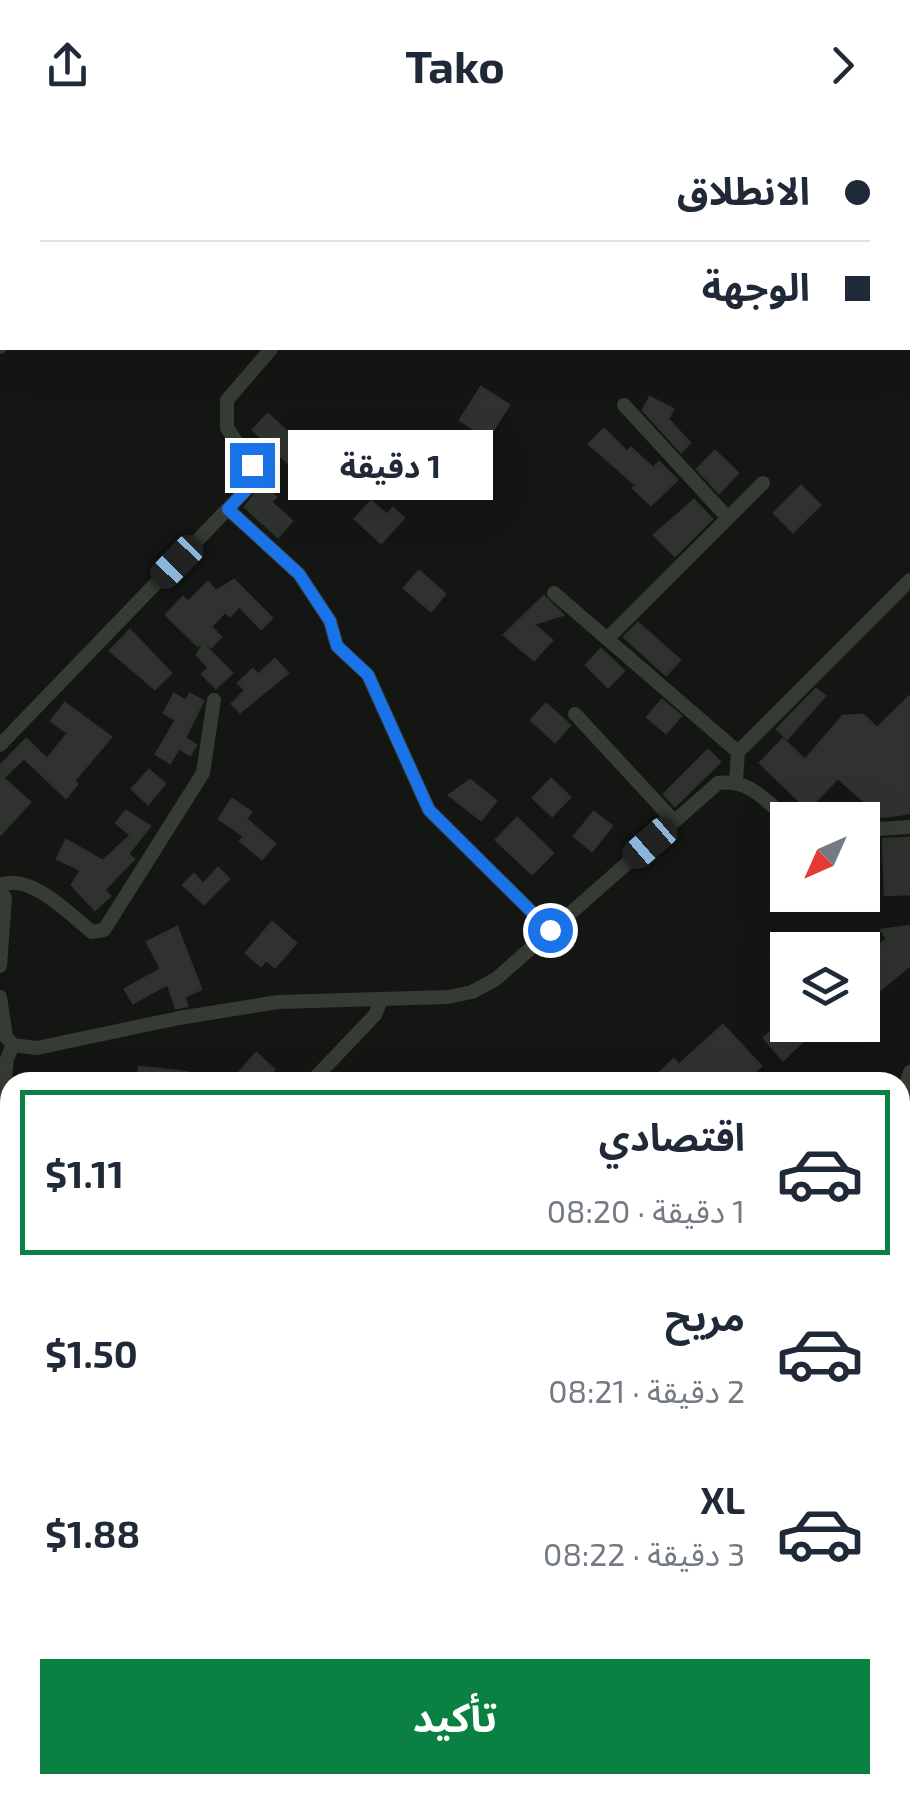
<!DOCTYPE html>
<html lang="ar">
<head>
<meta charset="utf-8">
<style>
  body { margin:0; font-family:"Exo 2","Noto Sans Arabic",sans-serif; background:#f6f6f7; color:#1f2937; direction:rtl; height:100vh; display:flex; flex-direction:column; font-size:38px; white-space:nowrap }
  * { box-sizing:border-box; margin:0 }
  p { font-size:32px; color:#747a83 }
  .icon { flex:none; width:55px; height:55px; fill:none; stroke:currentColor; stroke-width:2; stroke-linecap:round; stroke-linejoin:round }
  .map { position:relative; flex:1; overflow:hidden; direction:ltr }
  .details { position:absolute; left:0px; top:942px; width:910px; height:722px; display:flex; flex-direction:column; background:#fff; border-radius:30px 30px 0 0; box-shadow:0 10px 40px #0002; direction:rtl }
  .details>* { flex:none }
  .hud { position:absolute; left:0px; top:0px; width:910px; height:220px; box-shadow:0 10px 40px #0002; direction:rtl; display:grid; align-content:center; height:220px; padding:0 40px; background:#fff }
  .needle { width:65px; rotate:225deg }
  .controls { position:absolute; left:770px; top:672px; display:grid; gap:20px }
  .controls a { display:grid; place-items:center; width:110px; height:110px; border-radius:0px; background:#fff; box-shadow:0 10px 40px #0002; font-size:50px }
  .end { position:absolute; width:45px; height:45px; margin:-22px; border:12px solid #1a73e8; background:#fff; box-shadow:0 0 0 5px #fff }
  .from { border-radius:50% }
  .bubble { position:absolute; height:70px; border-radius:0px; background:#fff; box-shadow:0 10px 40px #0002; font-size:32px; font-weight:700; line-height:70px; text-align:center; direction:rtl }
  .car { position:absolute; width:30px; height:60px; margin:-30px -15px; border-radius:12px; box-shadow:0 0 8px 2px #0007; background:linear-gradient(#222 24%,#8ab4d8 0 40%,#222 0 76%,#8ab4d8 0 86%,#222 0) }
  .hud b { display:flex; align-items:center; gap:35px; height:95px; font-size:38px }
  .hud b+b { border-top:2px solid #e0e1e3 }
  .hud i { width:25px; height:25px; background:#1f2937 }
  ul { padding:18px 0 0; list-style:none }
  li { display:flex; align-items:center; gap:30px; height:165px; margin:0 20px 15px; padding:0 20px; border:5px solid transparent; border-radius:0px }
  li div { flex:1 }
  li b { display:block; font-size:38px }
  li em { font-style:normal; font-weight:700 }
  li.selected { border-color:#0b8043 }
  li>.icon { width:90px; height:90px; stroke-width:1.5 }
  .button { display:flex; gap:20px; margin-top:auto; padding:20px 40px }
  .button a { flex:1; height:115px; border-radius:0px; background:#0b8043; color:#fff; font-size:40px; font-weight:700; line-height:115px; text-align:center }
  header { display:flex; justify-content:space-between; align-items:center; height:130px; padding:0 40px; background:#fff; font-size:45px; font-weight:700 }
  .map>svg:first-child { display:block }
  .building { fill:#2f322e; stroke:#2e322d; stroke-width:2.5 }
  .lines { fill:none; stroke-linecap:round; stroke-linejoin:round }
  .path { stroke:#3d423a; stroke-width:2.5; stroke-dasharray:5 8; stroke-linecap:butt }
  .minor { stroke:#363b34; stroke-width:14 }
  .route { stroke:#1a73e8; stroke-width:12 }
</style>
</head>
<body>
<header><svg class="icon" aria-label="forward" viewBox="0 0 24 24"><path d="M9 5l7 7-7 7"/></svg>Tako<svg class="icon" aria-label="share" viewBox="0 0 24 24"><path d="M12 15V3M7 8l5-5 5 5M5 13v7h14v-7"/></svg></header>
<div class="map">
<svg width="910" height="1663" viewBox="0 0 910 1663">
  <rect width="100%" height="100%" fill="#141614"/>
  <path class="building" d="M481 257 509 275 488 308 460 290Z
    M650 267 673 279 668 289 690 313 681 322 643 280Z
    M268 284 313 326 298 342 253 300Z
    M604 299 627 322 631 318 653 338 659 332 677 350 651 375 633 358 636 355 589 314Z
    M715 321 738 343 719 363 697 339Z
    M262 355 276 367 271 372 292 391 278 407 245 377Z
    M801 356 820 375 793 402 774 383Z
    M694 370 712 389 675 426 654 405Z
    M371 371 387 385 393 378 404 388 381 413 355 389Z
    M419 441 445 464 431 481 404 458Z
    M234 450 272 488 261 499 239 476 230 486 225 482 211 497 221 507 211 517 203 511 198 516 166 485 183 467 188 472 208 452 216 461Z
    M544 466 563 485 533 494 552 510 534 530 504 505Z
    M638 493 680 530 666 545 624 507Z
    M130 500 171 543 155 559 110 521Z
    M203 514 232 543 216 558 202 544 209 538 197 525Z
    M601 519 624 541 608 557 586 535Z
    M275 529 288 543 240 582 232 574 245 560 238 553 253 539 258 545Z
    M816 559 825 566 787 609 777 599Z
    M174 564 186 571 190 564 203 571 185 608 196 615 190 625 179 618 170 633 156 624 176 590 164 583Z
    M910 566V683L882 687 838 648 808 679 760 633 783 609 805 630 843 586 863 585 877 598Z
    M662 570 681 586 666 603 647 587Z
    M65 573 111 607 74 651 77 654 66 668 24 628 3 648 30 672 0 705V636L26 609 47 629 68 603 51 591Z
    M546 574 570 595 555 612 531 590Z
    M708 620 720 632 675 676 664 664Z
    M149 640 165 654 148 674 132 659Z
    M551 649 570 667 552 686 533 668Z
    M470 650 496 671 481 690 449 665Z
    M232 669 251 682 246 689 275 714 262 729 240 711 244 706 219 689Z
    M126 681 150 696 128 724 134 729 104 760 110 766 95 780 72 755 81 740 57 729 66 710 103 731 131 705 116 693Z
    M594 682 612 696 592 721 574 706Z
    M517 688 553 723 532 744 496 710Z
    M910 708V764L885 765 883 709Z
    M218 738 229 749 204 774 183 755 194 744 203 754Z
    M272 792 296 813 275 837 266 830 261 836 246 823Z
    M910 796V835L862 875V830L887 809 881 800Z
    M177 797 201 859 184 867 187 876 176 878 168 854 133 873 125 859 161 839 147 812Z
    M788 886V895H820L783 930 764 908Z
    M723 895 761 936 742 952H650L674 929 679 935Z
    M256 923 274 939 263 952H250L239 943Z
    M139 937 187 942 186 952H137Z"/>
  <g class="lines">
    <path class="path" d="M0 1067 10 1076
      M0 1588 10 1594
      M0 1627 10 1616
      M159 1655 168 1663"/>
    <path class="minor" d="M156 2 158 0
      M413 2 415 0
      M0 176 2 178
      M0 217 2 215
      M228 379 299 444 330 491 337 516 368 545 429 680 550 800
      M728 388 763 353
      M554 463 738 622 736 651
      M607 509 728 388 624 275
      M575 584 674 691
      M0 615 245 361 252 335 227 298V270L272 218
      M738 622 910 450
      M862 700 910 697
      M0 755C31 743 68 783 92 802L104 800 203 643 214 570
      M0 759 5 768 0 836
      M0 867 6 907 13 915 37 918 179 888 278 872 448 867 472 862 496 849 718 653C750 649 765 670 788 690
      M910 942 903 963 910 973
      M311 952 375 885 381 870
      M0 990 7 929 13 915
      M0 1262 10 1289
      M900 1280 910 1271
      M0 1376 10 1363
      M0 1422 10 1441
      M900 1627 910 1619
      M628 1655 642 1663
      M833 1655 838 1663
      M104 1663 106 1655
      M859 1663 868 1655"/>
  </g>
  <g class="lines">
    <path class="route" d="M252 335 246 360 228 379 299 444 330 491 337 516 368 545 429 680 550 800"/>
  </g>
</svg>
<div class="controls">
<a><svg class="needle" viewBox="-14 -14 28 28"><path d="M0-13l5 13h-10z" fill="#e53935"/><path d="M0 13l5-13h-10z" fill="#747a83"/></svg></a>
<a><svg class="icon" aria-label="layers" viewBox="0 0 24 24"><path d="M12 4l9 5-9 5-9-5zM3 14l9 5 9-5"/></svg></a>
</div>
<i class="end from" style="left:550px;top:800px"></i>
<i class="end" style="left:252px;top:335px"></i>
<div class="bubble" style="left:288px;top:300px;width:205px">1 دقيقة</div>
<i class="car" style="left:177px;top:432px;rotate:224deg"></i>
<i class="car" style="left:650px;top:713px;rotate:229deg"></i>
<div class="hud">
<b><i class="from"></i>الانطلاق</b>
<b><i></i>الوجهة</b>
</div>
<section class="details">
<ul>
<li class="selected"><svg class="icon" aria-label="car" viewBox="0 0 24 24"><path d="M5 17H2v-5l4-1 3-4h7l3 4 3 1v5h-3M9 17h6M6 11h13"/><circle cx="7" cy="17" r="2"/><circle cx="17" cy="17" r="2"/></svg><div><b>اقتصادي</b><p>1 دقيقة · 08:20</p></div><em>$1.11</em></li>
<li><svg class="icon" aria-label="car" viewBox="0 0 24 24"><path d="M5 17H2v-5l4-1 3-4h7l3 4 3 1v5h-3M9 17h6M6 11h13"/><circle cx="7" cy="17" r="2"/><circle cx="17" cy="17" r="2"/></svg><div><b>مريح</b><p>2 دقيقة · 08:21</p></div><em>$1.50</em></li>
<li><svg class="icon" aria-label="car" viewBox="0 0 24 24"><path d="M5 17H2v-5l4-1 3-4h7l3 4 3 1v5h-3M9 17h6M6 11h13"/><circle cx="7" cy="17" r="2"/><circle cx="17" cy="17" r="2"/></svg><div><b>XL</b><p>3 دقيقة · 08:22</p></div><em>$1.88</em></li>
</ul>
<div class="button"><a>تأكيد</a></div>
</section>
</div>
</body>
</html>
